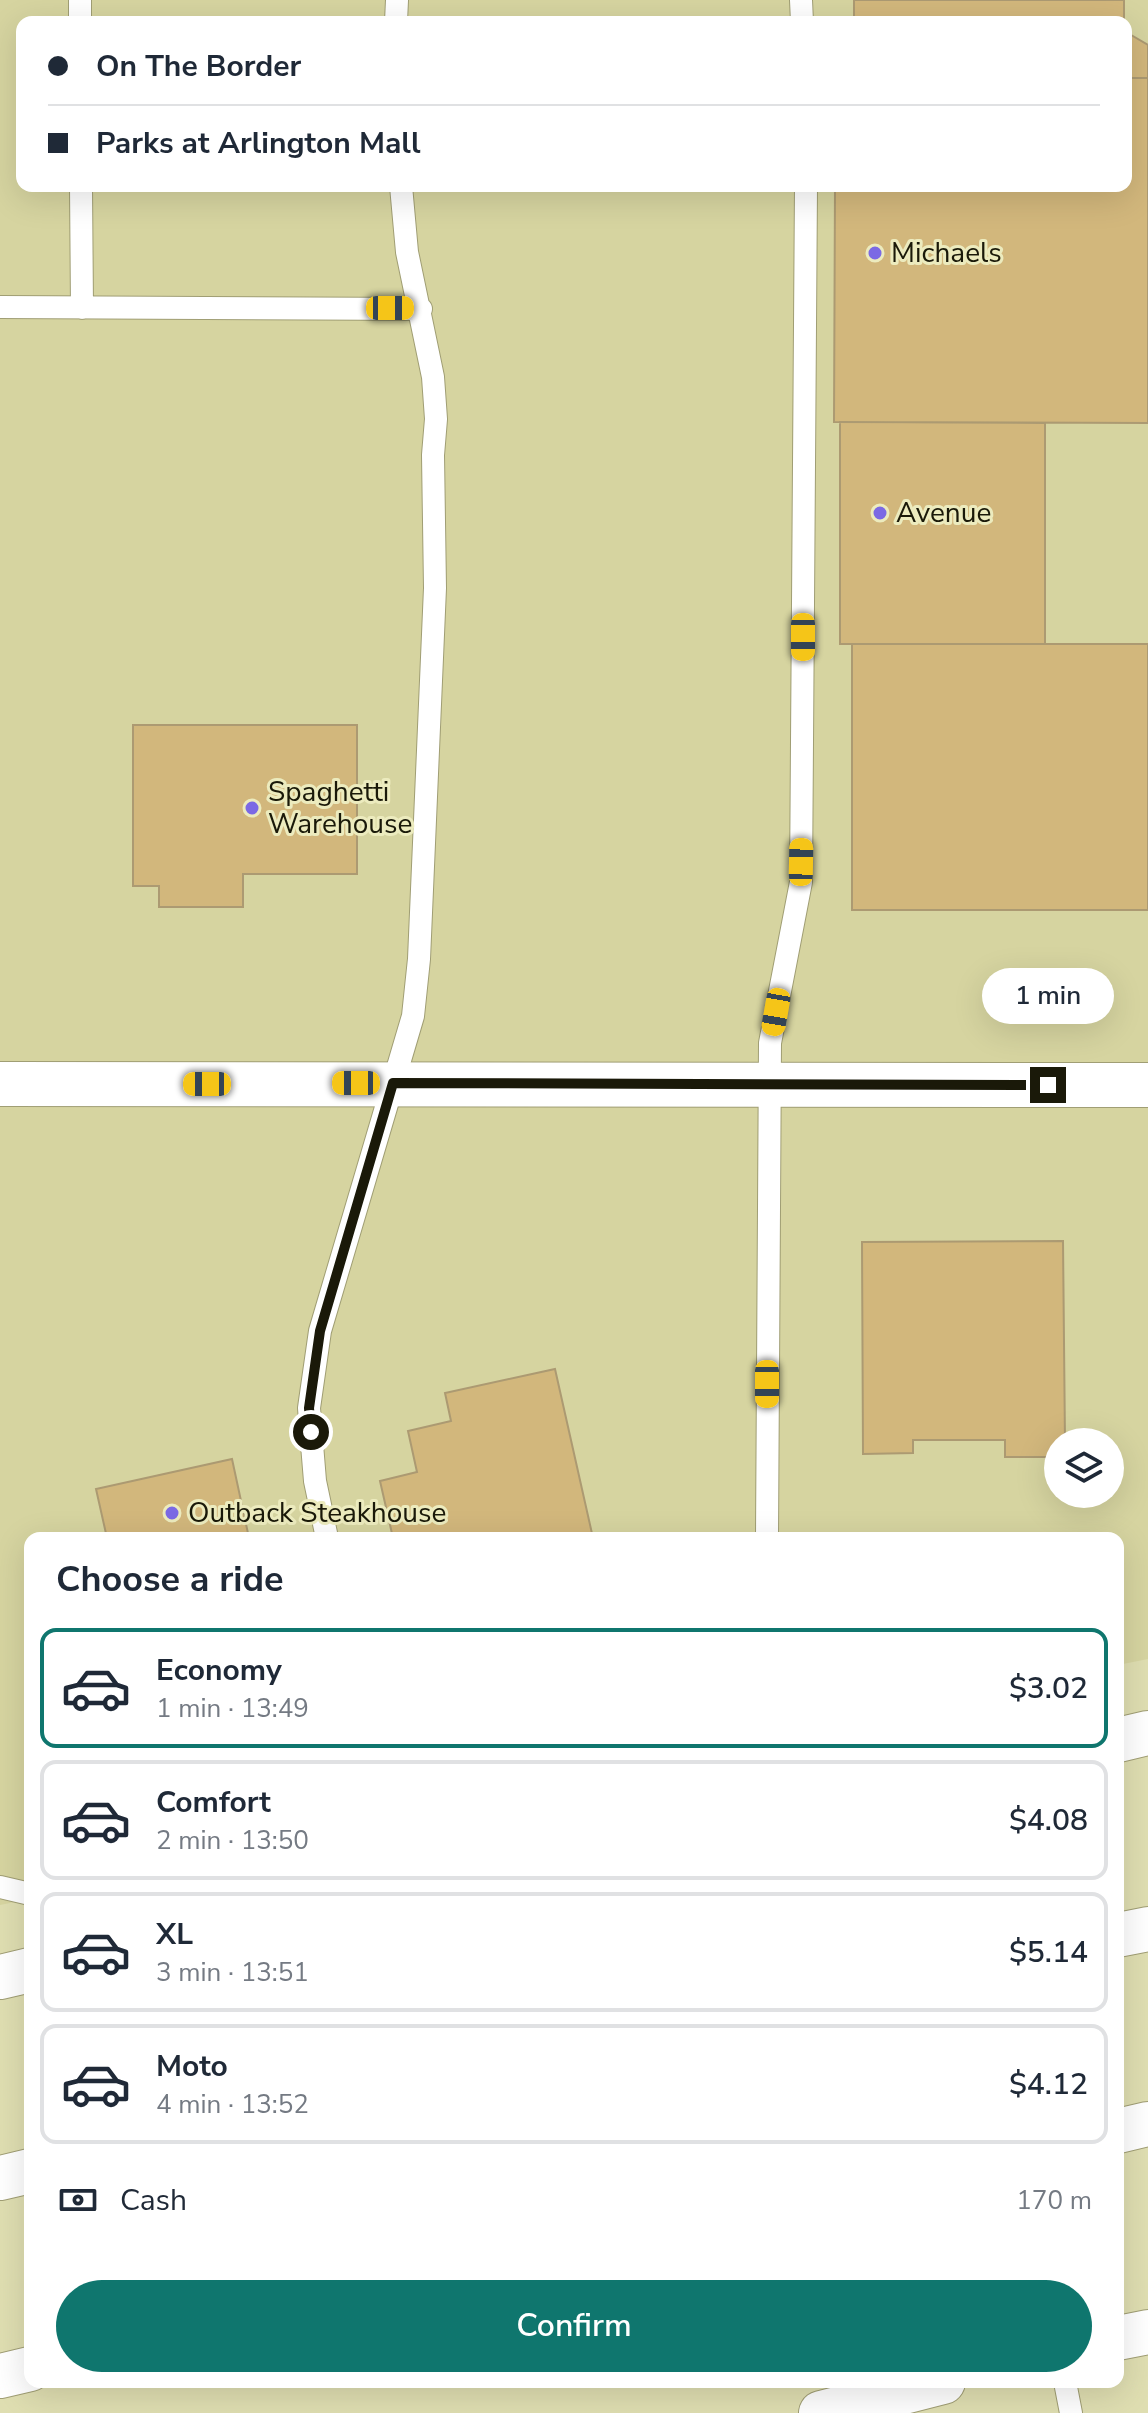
<!DOCTYPE html>
<html lang="en">
<head>
<meta charset="utf-8">
<style>
  body { margin:0; font-family:"Nunito Sans",sans-serif; background:#f2f2f3; color:#1f2937; height:100vh; display:flex; flex-direction:column; font-size:30px; white-space:nowrap }
  * { box-sizing:border-box; margin:0 }
  p { font-size:26px; color:#747a83 }
  .icon { flex:none; width:44px; height:44px; fill:none; stroke:currentColor; stroke-width:2; stroke-linecap:round; stroke-linejoin:round }
  .map { position:relative; flex:1; overflow:hidden }
  .panel { position:absolute; left:24px; top:1532px; width:1100px; height:856px; display:flex; flex-direction:column; background:#fff; border-radius:16px; box-shadow:0 8px 32px #0002 }
  .panel>* { flex:none }
  .top-card { position:absolute; left:16px; top:16px; width:1116px; height:176px; border-radius:16px; box-shadow:0 8px 32px #0002; display:grid; align-content:center; height:176px; padding:0 32px; background:#fff }
  .buttons { position:absolute; left:1044px; top:1428px; display:grid; gap:16px }
  .buttons a { display:grid; place-items:center; width:80px; height:80px; border-radius:50%; background:#fff; box-shadow:0 8px 32px #0002; font-size:40px }
  .end { position:absolute; width:36px; height:36px; margin:-18px; border:10px solid #1a1909; background:#fff; box-shadow:0 0 0 4px #fff }
  .from { border-radius:50% }
  .bubble { position:absolute; height:56px; border-radius:28px; background:#fff; box-shadow:0 8px 32px #0002; font-size:26px; font-weight:600; line-height:56px; text-align:center }
  .car { position:absolute; width:24px; height:48px; margin:-24px -12px; border-radius:10px; box-shadow:0 0 6px 2px #0007; background:linear-gradient(#f5c518 24%,#345 0 40%,#f5c518 0 76%,#345 0 86%,#f5c518 0) }
  .top-card b { display:flex; align-items:center; gap:28px; height:76px; font-size:30px }
  .top-card b+b { border-top:2px solid #e0e1e3 }
  .top-card i { width:20px; height:20px; background:#1f2937 }
  ul { padding:0; list-style:none }
  li { display:flex; align-items:center; gap:24px; height:120px; margin:0 16px 12px; padding:0 16px; border:4px solid #e0e1e3; border-radius:16px }
  li div { flex:1 }
  li b { display:block; font-size:30px }
  li em { font-style:normal; font-weight:600 }
  li.selected { border-color:#0f766e }
  li>.icon { width:72px; height:72px; stroke-width:1.5 }
  h2 { padding:0 32px; font-size:36px; line-height:96px }
  .pay { display:flex; align-items:center; gap:20px; height:88px; padding:0 32px; font-size:30px }
  .pay p { margin-inline-start:auto }
  .button { display:flex; gap:16px; margin-top:auto; padding:16px 32px }
  .button a { flex:1; height:92px; border-radius:48px; background:#0f766e; color:#fff; font-size:32px; font-weight:600; line-height:92px; text-align:center }
  .map>svg:first-child { display:block }
  .built { fill:#d6d4a0; fill-rule:evenodd }
  .building { fill:#d2b77c; stroke:#ac9a72; stroke-width:2 }
  .lines { fill:none; stroke-linecap:round; stroke-linejoin:round }
  .lane-casing { stroke:#a09e74; stroke-width:24 }
  .street-casing { stroke:#a09e74; stroke-width:46 }
  .secondary-casing { stroke:#a09e74; stroke-width:46 }
  .primary-casing { stroke:#a09e74; stroke-width:46 }
  .highway-casing { stroke:#a09e74; stroke-width:46 }
  .lane { stroke:#fff; stroke-width:22 }
  .street { stroke:#fff; stroke-width:44 }
  .secondary { stroke:#fff; stroke-width:44 }
  .primary { stroke:#fff; stroke-width:44 }
  .highway { stroke:#fff; stroke-width:44 }
  .route { stroke:#1a1909; stroke-width:10 }
  .poi-dot { fill:#7b69e4; stroke:#ecebbe; stroke-width:3 }
  .labels { text-anchor:middle; dominant-baseline:central; stroke-width:6; stroke-linejoin:round; paint-order:stroke }
  .poi-label { font-size:28px; fill:#1a1909; stroke:#ecebbe; text-anchor:start }
</style>
</head>
<body>
<div class="map">
<svg width="1148" height="2413" viewBox="0 0 1148 2413">
  <rect width="100%" height="100%" fill="#dfdeb1"/>
  <path class="built" d="M0 0H1148V1659L1118 1665V1538H30V1899L0 1905ZM22 22H1126V186H22ZM1058 1442H1110V1494H1058Z"/>
  <path class="building" d="M854 0H1124V22H854Z
    M1126 32 1148 45V78H1126Z
    M1126 78H1148V423L834 422 835 186H1126Z
    M840 422 1045 423V644H840Z
    M852 644H1148V910H852Z
    M133 725H357V874H243V907H159V886H133Z
    M1063 1241 1065 1442H1058V1457H1005V1440H913V1453L863 1454 862 1242Z
    M555 1369 593 1538H393L380 1481 417 1472 408 1431 451 1421 445 1393Z
    M232 1459 249 1538H107L96 1489Z"/>
  <g class="lines">
    <defs>
      <path id="lane" d="M80 0V22
        M801 0 802 22
        M396 22 397 0
        M81 186 82 308
        M0 307 421 309
        M327 1538 315 1481 309 1408 320 1331 413 1016 419 959 435 588 433 455 436 419 433 377 407 252 401 186
        M767 1538 770 1043 801 882 806 186
        M0 1887 30 1894
        M1065 2382 1071 2413"/>
      <path id="street" d="M0 1084 1148 1085"/>
      <path id="secondary" d="M1118 2338 1148 2332
        M821 2413 943 2382"/>
      <path id="primary" d="M1118 1740 1148 1733
        M0 1977 30 1970"/>
      <path id="highway" d="M1118 1935 1148 1929
        M1118 2131 1148 2124
        M0 2178 30 2171
        M0 2376 30 2369"/>
    </defs>
    <use href="#lane" class="lane-casing"/>
    <use href="#street" class="street-casing"/>
    <use href="#secondary" class="secondary-casing"/>
    <use href="#primary" class="primary-casing"/>
    <use href="#highway" class="highway-casing"/>
    <use href="#lane" class="lane"/>
    <use href="#street" class="street"/>
    <use href="#secondary" class="secondary"/>
    <use href="#primary" class="primary"/>
    <use href="#highway" class="highway"/>
  </g>
  <g class="lines">
    <path class="route" d="M311 1432 309 1408 320 1331 393 1083 1048 1085"/>
  </g>
  <g class="poi-dot">
    <circle cx="875" cy="253" r="8"/>
    <circle cx="880" cy="513" r="8"/>
    <circle cx="252" cy="808" r="8"/>
    <circle cx="172" cy="1513" r="8"/>
  </g>
  <g class="labels">
    <g class="poi-label">
      <text x="891" y="253">Michaels</text>
      <text x="896" y="513">Avenue</text>
      <text x="268" y="792">Spaghetti<tspan x="268" dy="32">Warehouse</tspan></text>
      <text x="188" y="1513">Outback Steakhouse</text>
    </g>
  </g>
</svg>
<div class="buttons">
<a><svg class="icon" aria-label="layers" viewBox="0 0 24 24"><path d="M12 4l9 5-9 5-9-5zM3 14l9 5 9-5"/></svg></a>
</div>
<i class="end from" style="left:311px;top:1432px"></i>
<i class="end" style="left:1048px;top:1085px"></i>
<div class="bubble" style="left:982px;top:968px;width:132px">1 min</div>
<i class="car" style="left:390px;top:308px;rotate:90deg"></i>
<i class="car" style="left:803px;top:637px;rotate:180deg"></i>
<i class="car" style="left:801px;top:862px;rotate:1deg"></i>
<i class="car" style="left:776px;top:1012px;rotate:190deg"></i>
<i class="car" style="left:356px;top:1083px;rotate:270deg"></i>
<i class="car" style="left:207px;top:1084px;rotate:270deg"></i>
<i class="car" style="left:767px;top:1384px;rotate:180deg"></i>
<div class="top-card">
<b><i class="from"></i>On The Border</b>
<b><i></i>Parks at Arlington Mall</b>
</div>
<section class="panel">
<h2>Choose a ride</h2>
<ul>
<li class="selected"><svg class="icon" aria-label="car" viewBox="0 0 24 24"><path d="M5 17H2v-5l4-1 3-4h7l3 4 3 1v5h-3M9 17h6M6 11h13"/><circle cx="7" cy="17" r="2"/><circle cx="17" cy="17" r="2"/></svg><div><b>Economy</b><p>1 min · 13:49</p></div><em>$3.02</em></li>
<li><svg class="icon" aria-label="car" viewBox="0 0 24 24"><path d="M5 17H2v-5l4-1 3-4h7l3 4 3 1v5h-3M9 17h6M6 11h13"/><circle cx="7" cy="17" r="2"/><circle cx="17" cy="17" r="2"/></svg><div><b>Comfort</b><p>2 min · 13:50</p></div><em>$4.08</em></li>
<li><svg class="icon" aria-label="car" viewBox="0 0 24 24"><path d="M5 17H2v-5l4-1 3-4h7l3 4 3 1v5h-3M9 17h6M6 11h13"/><circle cx="7" cy="17" r="2"/><circle cx="17" cy="17" r="2"/></svg><div><b>XL</b><p>3 min · 13:51</p></div><em>$5.14</em></li>
<li><svg class="icon" aria-label="car" viewBox="0 0 24 24"><path d="M5 17H2v-5l4-1 3-4h7l3 4 3 1v5h-3M9 17h6M6 11h13"/><circle cx="7" cy="17" r="2"/><circle cx="17" cy="17" r="2"/></svg><div><b>Moto</b><p>4 min · 13:52</p></div><em>$4.12</em></li>
</ul>
<div class="pay"><svg class="icon" aria-label="cash" viewBox="0 0 24 24"><path d="M3 7h18v10H3z"/><circle cx="12" cy="12" r="2"/></svg>Cash<p>170 m</p></div>
<div class="button"><a>Confirm</a></div>
</section>
</div>
</body>
</html>
